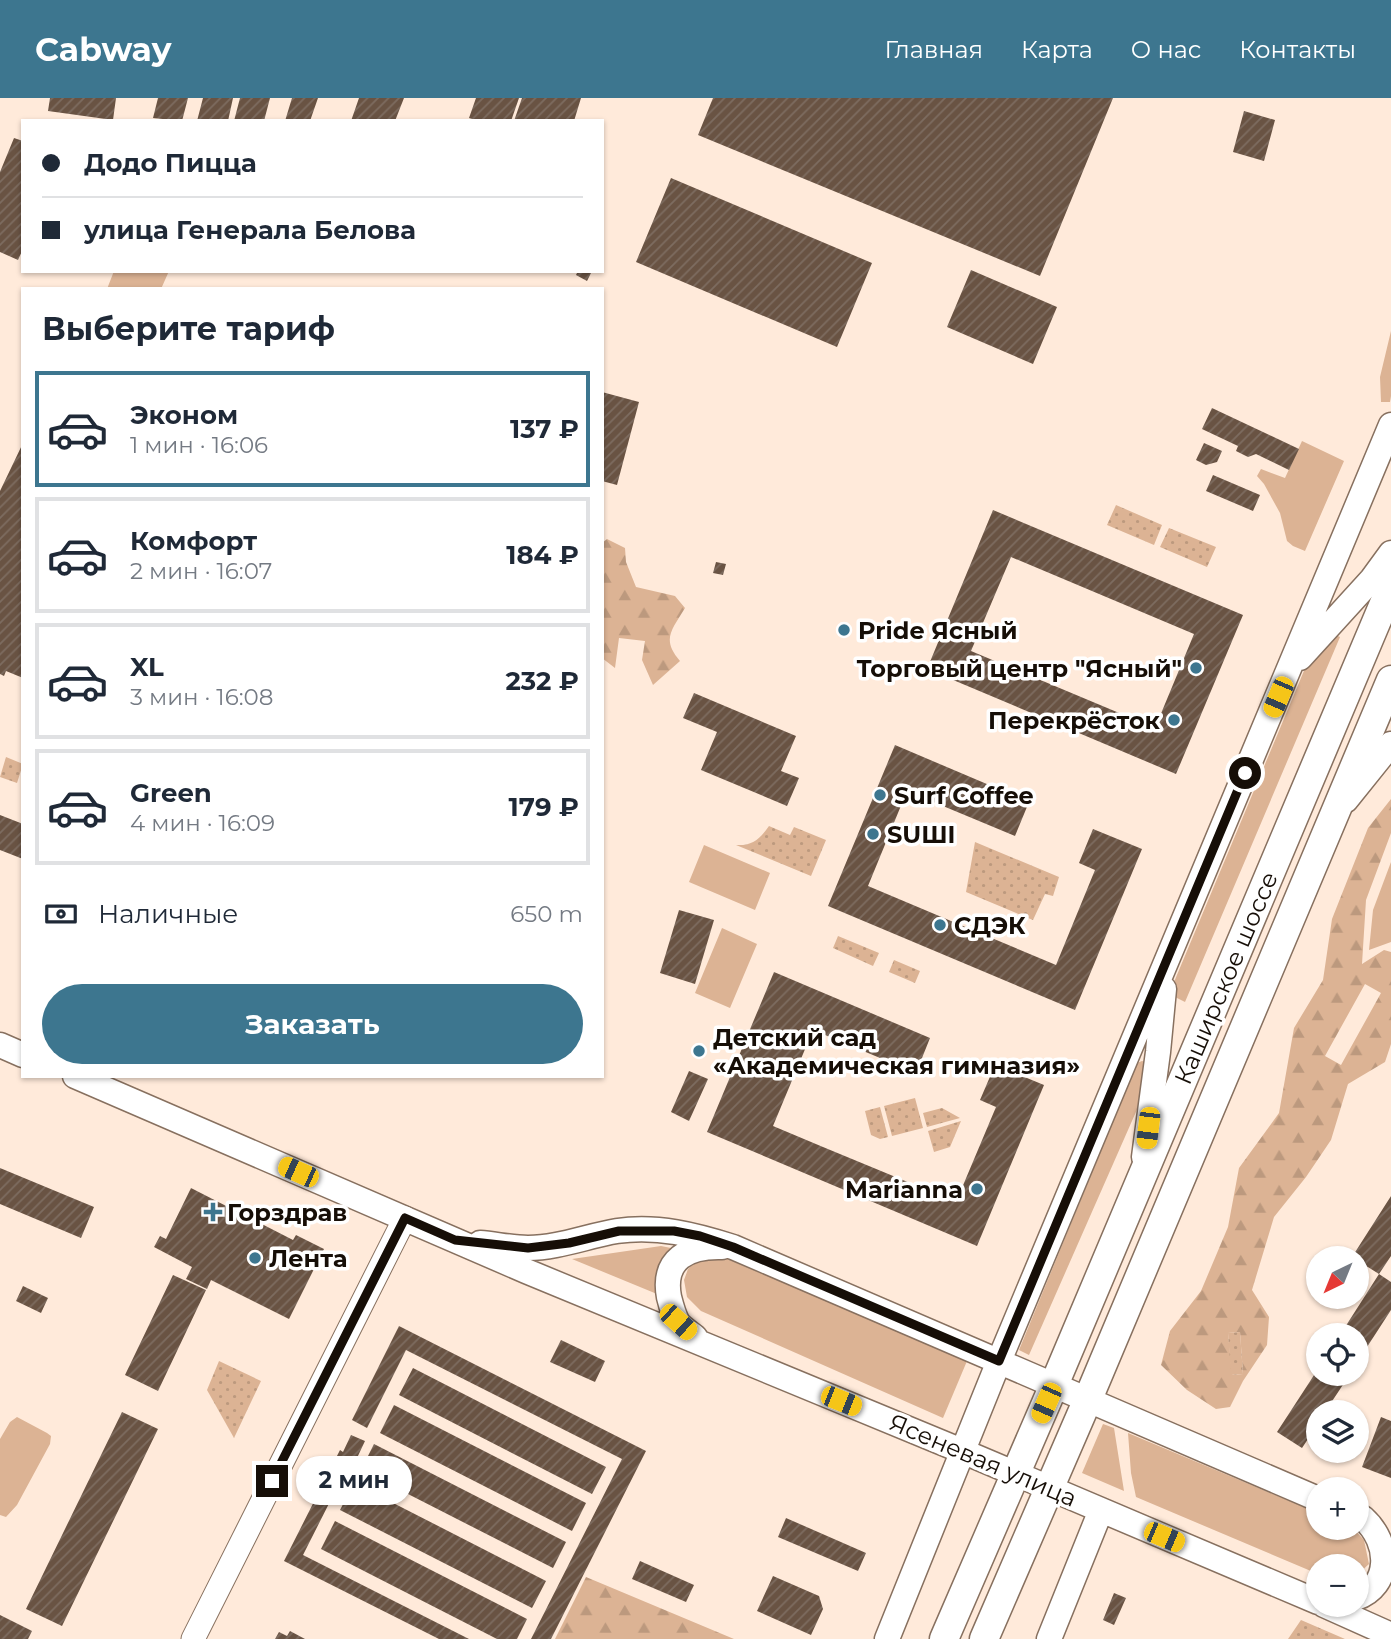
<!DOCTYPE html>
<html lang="ru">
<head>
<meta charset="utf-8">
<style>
  body { margin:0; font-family:Montserrat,sans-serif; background:#f2f2f3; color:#1f2937; height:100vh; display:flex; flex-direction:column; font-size:26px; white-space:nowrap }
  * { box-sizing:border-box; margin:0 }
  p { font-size:23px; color:#747a83 }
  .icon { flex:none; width:38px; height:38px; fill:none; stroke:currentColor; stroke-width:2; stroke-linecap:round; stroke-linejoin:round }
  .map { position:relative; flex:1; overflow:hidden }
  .details { position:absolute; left:21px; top:189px; width:583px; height:791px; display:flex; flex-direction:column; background:#fff; border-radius:0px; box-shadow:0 2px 5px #0004 }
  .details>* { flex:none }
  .top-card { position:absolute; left:21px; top:21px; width:583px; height:154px; border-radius:0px; box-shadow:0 2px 5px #0004; display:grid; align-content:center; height:154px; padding:0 21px; background:#fff }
  .needle { width:46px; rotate:223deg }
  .controls { position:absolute; left:1306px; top:1148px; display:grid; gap:14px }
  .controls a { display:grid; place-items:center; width:63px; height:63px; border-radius:50%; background:#fff; box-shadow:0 2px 5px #0004; font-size:35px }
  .end { position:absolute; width:32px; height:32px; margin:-16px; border:9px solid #160e07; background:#fff; box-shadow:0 0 0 4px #fff }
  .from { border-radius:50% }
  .bubble { position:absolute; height:49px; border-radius:24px; background:#fff; box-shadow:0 2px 5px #0004; font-size:23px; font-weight:700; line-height:49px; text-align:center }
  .car { position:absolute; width:21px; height:42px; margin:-21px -10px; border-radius:9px; box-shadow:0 0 5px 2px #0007; background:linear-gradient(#f5c518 24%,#345 0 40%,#f5c518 0 76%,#345 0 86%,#f5c518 0) }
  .top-card b { display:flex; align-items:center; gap:24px; height:66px; font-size:26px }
  .top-card b+b { border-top:2px solid #e0e1e3 }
  .top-card i { width:18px; height:18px; background:#1f2937 }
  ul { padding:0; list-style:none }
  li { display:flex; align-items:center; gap:21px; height:116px; margin:0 14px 10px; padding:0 7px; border:4px solid #e0e1e3; border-radius:0px }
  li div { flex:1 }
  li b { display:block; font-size:26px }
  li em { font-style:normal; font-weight:700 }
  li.active { border-color:#3d768f }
  li>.icon { width:63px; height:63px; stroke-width:1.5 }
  h2 { padding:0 21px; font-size:32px; line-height:84px }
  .pay { display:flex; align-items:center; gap:18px; height:77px; padding:0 21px; font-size:26px }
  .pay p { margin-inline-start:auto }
  .button { display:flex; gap:14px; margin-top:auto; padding:14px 21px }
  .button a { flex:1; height:80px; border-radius:42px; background:#3d768f; color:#fff; font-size:28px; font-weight:700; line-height:80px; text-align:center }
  header { display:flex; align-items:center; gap:42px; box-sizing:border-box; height:98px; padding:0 35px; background:#3d768f; color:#fff }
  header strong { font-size:33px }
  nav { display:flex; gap:38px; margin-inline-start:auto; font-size:24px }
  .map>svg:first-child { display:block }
  .grass { fill:#dcb394 }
  .forest { fill:url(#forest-firs); fill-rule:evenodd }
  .park { fill:url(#park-dots) }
  .building { fill:url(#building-hatch); fill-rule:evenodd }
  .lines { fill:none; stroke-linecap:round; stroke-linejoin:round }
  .tertiary-casing { stroke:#87705f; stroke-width:25 }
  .secondary-casing { stroke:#87705f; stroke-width:27 }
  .primary-casing { stroke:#87705f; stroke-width:31 }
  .tertiary { stroke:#fff; stroke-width:23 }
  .secondary { stroke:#fff; stroke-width:24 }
  .primary { stroke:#fff; stroke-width:28 }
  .route { stroke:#160e07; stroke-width:9 }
  .poi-dot { fill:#3d768f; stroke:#fff; stroke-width:2.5 }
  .labels { text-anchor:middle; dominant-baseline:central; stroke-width:7; stroke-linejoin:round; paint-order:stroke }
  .poi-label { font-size:24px; font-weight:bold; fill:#160e07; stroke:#fff; text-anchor:start }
  .street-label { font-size:24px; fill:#160e07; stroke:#fff }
</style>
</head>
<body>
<header>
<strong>Cabway</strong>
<nav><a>Главная</a><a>Карта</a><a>О нас</a><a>Контакты</a></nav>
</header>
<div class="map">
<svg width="1391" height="1541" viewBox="0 0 1391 1541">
  <defs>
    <pattern id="forest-firs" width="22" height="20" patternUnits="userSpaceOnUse" patternTransform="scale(1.75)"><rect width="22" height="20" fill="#dcb394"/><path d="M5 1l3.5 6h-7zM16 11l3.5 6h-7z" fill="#bc997e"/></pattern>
    <pattern id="park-dots" width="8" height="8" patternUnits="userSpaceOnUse" patternTransform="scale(1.75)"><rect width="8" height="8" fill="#dcb394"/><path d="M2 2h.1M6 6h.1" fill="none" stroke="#bc997e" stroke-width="1.8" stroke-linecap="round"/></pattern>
    <pattern id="building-hatch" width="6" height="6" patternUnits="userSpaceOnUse" patternTransform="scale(1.75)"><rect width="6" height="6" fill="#695343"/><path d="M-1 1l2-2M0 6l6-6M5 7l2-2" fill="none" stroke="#7d6c60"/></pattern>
  </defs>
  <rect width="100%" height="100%" fill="#ffeada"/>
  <path class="grass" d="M114 173H169L161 191H107Z
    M1391 233V298L1390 304H1381L1380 279Z
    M1302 343 1344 363 1305 453 1293 448 1287 443 1280 415 1264 386 1257 378 1261 371 1285 380Z
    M1330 534 1340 539 1185 904 1169 896 1311 556Z
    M704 747 770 775 755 812 689 784Z
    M1391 764V844L1369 852 1373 812Z
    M722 830 757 846 730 910 695 895Z
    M1142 963 1149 965 1139 1007 1029 1257 1019 1252 1137 965Z
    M661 1148 671 1150 662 1164 657 1196 572 1161Z
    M723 1159 967 1263 943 1320 701 1213 687 1199 684 1182 688 1171 695 1164Z
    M17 1319 47 1335 51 1338 50 1346 17 1407 6 1419 0 1417V1341L10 1324Z
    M1103 1326 1114 1330 1124 1393 1082 1375Z
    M1128 1335 1318 1415V1430H1353L1364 1442 1369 1466 1356 1478V1468H1318V1476L1136 1399 1131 1375Z"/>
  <path class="forest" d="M607 441 625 450 626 464 636 489 675 498 685 510C672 532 661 541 680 563L653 587 642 562 645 543 619 540 615 570 602 560V445Z
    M1391 701V735L1366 802 1362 866 1384 852 1391 854V946L1385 964 1348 986 1331 1042 1306 1079 1274 1119 1252 1192 1269 1219 1267 1247 1243 1283 1230 1309 1216 1311 1187 1292 1161 1267 1170 1233 1201 1193 1228 1129 1239 1070 1279 1015 1294 930 1323 882 1332 821 1368 730ZM1365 886 1381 895 1341 967 1325 958ZM1240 1234 1243 1276 1232 1277 1228 1235Z
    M586 1479 734 1541H555Z"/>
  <path class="park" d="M1116 407 1162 427 1154 447 1107 427Z
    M1169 430 1216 449 1207 469 1160 449Z
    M6 659 23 666 17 685 0 679Z
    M769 728 790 737 794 729 826 742 811 778 736 747C752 748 760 741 769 728Z
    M975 744 1059 779 1053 798 1045 796 1033 822 966 794Z
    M838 838 879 855 873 868 833 850Z
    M894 862 920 873 915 885 889 874Z
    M915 1000 923 1030 892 1038 884 1008Z
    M880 1009 888 1039 880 1041 871 1037 865 1013Z
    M942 1010 960 1020 927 1029 923 1015Z
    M961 1023 950 1049 934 1054 928 1033Z
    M1240 1234 1243 1276 1231 1277 1228 1235Z
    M219 1263 261 1283 234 1340 207 1292Z
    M1301 1522 1345 1541H1288Z"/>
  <path class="building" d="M50 0H116L113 22 48 13Z
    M158 0H188L182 23 153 20Z
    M203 0H233L228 23H197Z
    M240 0H270L264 23H234Z
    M292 0H318L310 23H285Z
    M359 0H404L395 23H351Z
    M476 0H519L511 23H479L469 20Z
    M522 0H581L574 23H514Z
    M713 0H1113L1040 178 698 37Z
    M1244 13 1275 22 1264 63 1233 54Z
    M14 40 23 43V151L18 162 0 154V74Z
    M671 80 872 165 837 249 636 164Z
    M971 172 1057 209 1033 266 947 229Z
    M578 173H592L587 183 576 177Z
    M602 294 639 304 617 387 602 383Z
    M1212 310 1299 351 1289 372 1256 356 1248 359 1236 353 1238 348 1202 331Z
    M23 345V580L6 573 4 578 0 576V393Z
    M1204 345 1222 353 1217 364 1206 367 1196 362Z
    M1213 377 1260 397 1253 413 1206 393Z
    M993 412 1243 517 1176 676 927 571ZM1011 459 1194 536 1155 630 971 553Z
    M716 464 726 466 723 477 713 475Z
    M694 595 796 638 781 673 799 680 787 708 701 672 717 634 683 620Z
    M895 647 1029 704 1015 738 907 693 868 788 951 823 1056 867 1095 772 1079 765 1093 731 1142 751 1075 912 828 808Z
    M0 717 23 726V761L0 752Z
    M679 812 714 822 695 886 660 875Z
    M774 874 930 940 916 975 813 932 773 1028 823 1049 956 1104 996 1009 980 1002 995 967 1044 987 977 1148 707 1034Z
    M689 973 708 981 689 1023 671 1014Z
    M0 1070 94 1109 81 1140 0 1106Z
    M191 1090 293 1142 296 1137 324 1151 289 1221 211 1182 207 1191 186 1181 192 1169 154 1149 160 1138 166 1141Z
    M1391 1098V1158L1379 1176 1352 1159Z
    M1379 1176 1391 1184V1212L1356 1266V1237H1340Z
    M173 1177 206 1192 158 1293 125 1277Z
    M23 1188 48 1200 41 1215 16 1203Z
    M399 1228 646 1353 551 1541H531L622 1361 406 1252 367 1330 352 1322Z
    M561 1242 605 1263 595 1284 550 1264Z
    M413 1270 606 1369 592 1396 399 1297Z
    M1318 1271V1276H1350L1325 1314H1318V1326L1302 1350 1277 1334Z
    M394 1307 586 1405 572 1433 380 1335Z
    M122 1314 158 1331 62 1528 26 1511Z
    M1381 1319 1391 1323V1380L1362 1369Z
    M351 1337 365 1343 357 1360 353 1358 303 1457 469 1541H439L284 1463 340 1352 343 1354Z
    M374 1346 566 1444 553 1470 361 1372Z
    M354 1385 546 1483 532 1510 340 1412Z
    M786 1420 866 1455 858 1473 778 1439Z
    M335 1423 527 1521 517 1541H497L321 1451Z
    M640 1463 694 1487 686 1504 632 1481Z
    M773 1478 819 1498 823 1511 811 1537 757 1513Z
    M1114 1495 1126 1500 1114 1527 1103 1522Z
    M0 1517 32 1533 28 1541H0Z
    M290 1533 305 1541H275L279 1534 287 1538Z"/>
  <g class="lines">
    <defs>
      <path id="tertiary" d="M193 1541 405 1120"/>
      <path id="secondary" d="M1300 560 1372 481 1391 455
        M1346 702 1391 646
        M0 947 23 957
        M75 978 526 1173 962 1353 1318 1504
        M1144 1059 1158 954 1164 891
        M480 1145C495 1146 512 1150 528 1150 558 1150 587 1138 617 1133 657 1127 696 1137 733 1149L1318 1401
        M695 1239C690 1235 682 1230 678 1225 674 1218 671 1207 669 1199 662 1161 688 1148 722 1149
        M1356 1500C1391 1488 1391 1445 1363 1420
        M1324 1507 1391 1537
        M887 1541 999 1263 1391 327
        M1049 1541 1101 1412"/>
      <path id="primary" d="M944 1541 1054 1287 1391 489
        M984 1541 1088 1301 1391 582"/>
    </defs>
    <use href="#tertiary" class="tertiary-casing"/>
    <use href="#secondary" class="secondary-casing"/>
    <use href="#primary" class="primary-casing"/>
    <use href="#tertiary" class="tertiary"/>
    <use href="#secondary" class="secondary"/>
    <use href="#primary" class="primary"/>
  </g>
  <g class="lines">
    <path class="route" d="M272 1383 405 1120 455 1142 528 1150 569 1145 619 1133H674L700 1138 733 1149 999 1263 1245 675"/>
  </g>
  <g class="poi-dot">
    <circle cx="844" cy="532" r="7"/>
    <circle cx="1196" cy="570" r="7"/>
    <circle cx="1174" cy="622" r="7"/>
    <circle cx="880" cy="697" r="7"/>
    <circle cx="873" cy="736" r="7"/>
    <circle cx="940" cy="827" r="7"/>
    <circle cx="699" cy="953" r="7"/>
    <circle cx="977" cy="1091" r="7"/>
    <path d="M209.5 1103.5h7v7h7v7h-7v7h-7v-7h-7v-7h7z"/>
    <circle cx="255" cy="1160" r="7"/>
  </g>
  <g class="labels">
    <g class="poi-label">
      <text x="858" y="532">Pride Ясный</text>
      <text x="1182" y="570" text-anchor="end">Торговый центр "Ясный"</text>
      <text x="1160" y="622" text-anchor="end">Перекрёсток</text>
      <text x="894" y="697">Surf Coffee</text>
      <text x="887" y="736">SUШI</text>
      <text x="954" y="827">СДЭК</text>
      <text x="713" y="939">Детский сад<tspan x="713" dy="28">«Академическая гимназия»</tspan></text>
      <text x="963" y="1091" text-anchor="end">Marianna</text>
      <text x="227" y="1114">Горздрав</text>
      <text x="269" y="1160">Лента</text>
    </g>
    <g class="street-label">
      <text transform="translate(1226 880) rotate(-67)">Каширское шоссе</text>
      <text transform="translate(983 1362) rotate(23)">Ясеневая улица</text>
    </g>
  </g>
</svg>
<div class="controls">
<a><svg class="needle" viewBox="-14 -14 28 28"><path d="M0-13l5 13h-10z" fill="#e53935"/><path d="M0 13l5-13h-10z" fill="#747a83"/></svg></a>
<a><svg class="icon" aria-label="locate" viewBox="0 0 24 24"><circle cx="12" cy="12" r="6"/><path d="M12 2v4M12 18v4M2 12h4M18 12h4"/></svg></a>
<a><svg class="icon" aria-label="layers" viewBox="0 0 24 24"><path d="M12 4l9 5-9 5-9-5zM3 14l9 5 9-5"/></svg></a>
<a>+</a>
<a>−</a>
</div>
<i class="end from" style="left:1245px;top:675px"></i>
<i class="end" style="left:272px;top:1383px"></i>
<div class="bubble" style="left:296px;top:1358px;width:116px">2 мин</div>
<i class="car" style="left:1278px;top:599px;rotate:203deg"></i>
<i class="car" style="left:1148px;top:1030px;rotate:187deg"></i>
<i class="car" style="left:298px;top:1074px;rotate:294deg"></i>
<i class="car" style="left:678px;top:1224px;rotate:132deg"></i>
<i class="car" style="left:841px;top:1303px;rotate:112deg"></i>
<i class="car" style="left:1046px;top:1305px;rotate:204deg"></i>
<i class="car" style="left:1164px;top:1439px;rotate:113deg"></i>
<div class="top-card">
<b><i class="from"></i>Додо Пицца</b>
<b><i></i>улица Генерала Белова</b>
</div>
<section class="details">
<h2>Выберите тариф</h2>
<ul>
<li class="active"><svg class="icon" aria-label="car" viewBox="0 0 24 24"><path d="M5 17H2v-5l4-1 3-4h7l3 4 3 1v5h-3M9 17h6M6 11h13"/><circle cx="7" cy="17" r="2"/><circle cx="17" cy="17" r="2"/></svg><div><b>Эконом</b><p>1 мин · 16:06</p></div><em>137 ₽</em></li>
<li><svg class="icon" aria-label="car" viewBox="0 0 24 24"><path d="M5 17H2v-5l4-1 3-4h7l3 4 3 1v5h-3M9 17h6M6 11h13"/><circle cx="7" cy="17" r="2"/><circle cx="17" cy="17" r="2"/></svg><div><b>Комфорт</b><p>2 мин · 16:07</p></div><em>184 ₽</em></li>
<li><svg class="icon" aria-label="car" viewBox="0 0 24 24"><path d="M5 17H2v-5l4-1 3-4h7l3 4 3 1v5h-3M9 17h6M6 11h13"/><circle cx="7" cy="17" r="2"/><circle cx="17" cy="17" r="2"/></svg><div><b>XL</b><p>3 мин · 16:08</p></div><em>232 ₽</em></li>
<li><svg class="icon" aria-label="car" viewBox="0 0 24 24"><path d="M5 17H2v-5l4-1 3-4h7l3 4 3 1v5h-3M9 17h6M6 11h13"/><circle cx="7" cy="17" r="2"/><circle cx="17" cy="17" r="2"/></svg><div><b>Green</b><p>4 мин · 16:09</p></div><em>179 ₽</em></li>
</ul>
<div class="pay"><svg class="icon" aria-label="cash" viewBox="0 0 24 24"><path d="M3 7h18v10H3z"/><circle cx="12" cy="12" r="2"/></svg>Наличные<p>650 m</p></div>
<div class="button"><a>Заказать</a></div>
</section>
</div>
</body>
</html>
